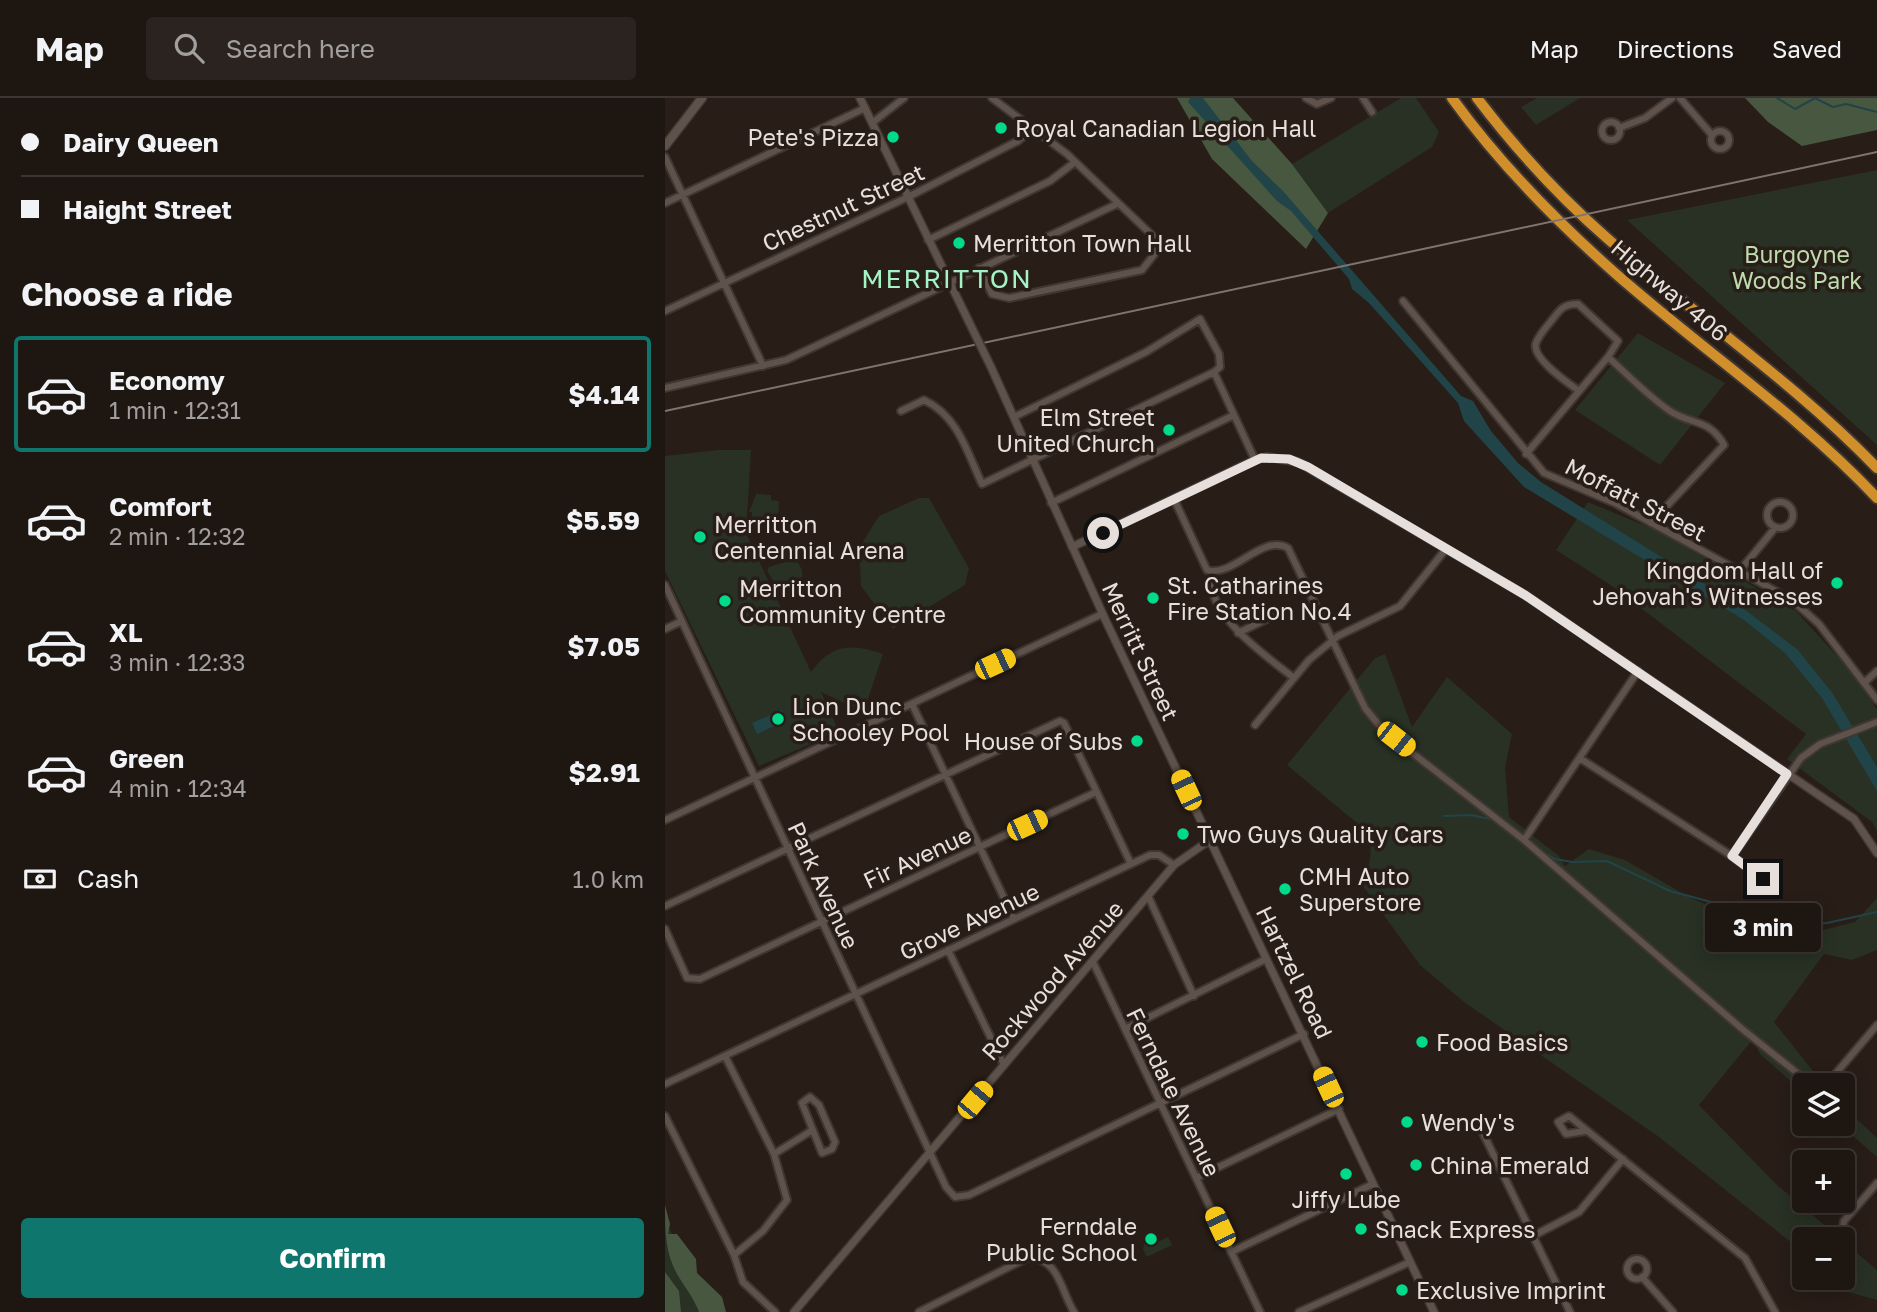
<!DOCTYPE html>
<html lang="en">
<head>
<meta charset="utf-8">
<style>
  body { margin:0; font-family:"Golos Text",sans-serif; background:#2b231f; color:#f1f3f6; height:100vh; display:flex; flex-direction:column; font-size:26px; white-space:nowrap }
  * { box-sizing:border-box; margin:0 }
  p { font-size:23px; color:#a19f9f }
  .icon { flex:none; width:38px; height:38px; fill:none; stroke:currentColor; stroke-width:2; stroke-linecap:round; stroke-linejoin:round }
  .map { position:relative; flex:1; overflow:hidden }
  .sheet { display:flex; flex-direction:column; background:#1e1611; width:665px }
  .sheet>* { flex:none }
  .guide { display:grid; align-content:center; height:154px; padding:0 21px; background:#1e1611 }
  .buttons { position:absolute; left:1127px; top:975px; display:grid; gap:14px }
  .buttons a { display:grid; place-items:center; width:63px; height:63px; border-radius:7px; background:#1e1611; box-shadow:0 4px 18px #0003,0 0 0 2px #3c3531; font-size:35px }
  .end { position:absolute; width:32px; height:32px; margin:-16px; border:9px solid #e7dfdb; background:#111; box-shadow:0 0 0 4px #111 }
  .from { border-radius:50% }
  .bubble { position:absolute; height:49px; border-radius:7px; background:#1e1611; box-shadow:0 4px 18px #0003,0 0 0 2px #3c3531; font-size:23px; font-weight:700; line-height:49px; text-align:center }
  .car { position:absolute; width:21px; height:42px; margin:-21px -10px; border-radius:9px; box-shadow:0 0 5px 2px #0007; background:linear-gradient(#f5c518 24%,#345 0 40%,#f5c518 0 76%,#345 0 86%,#f5c518 0) }
  .guide b { display:flex; align-items:center; gap:24px; height:66px; font-size:26px }
  .guide b+b { border-top:2px solid #3c3531 }
  .guide i { width:18px; height:18px; background:#f1f3f6 }
  ul { padding:0; list-style:none }
  li { display:flex; align-items:center; gap:21px; height:116px; margin:0 14px 10px; padding:0 7px; border:4px solid transparent; border-radius:7px }
  li div { flex:1 }
  li b { display:block; font-size:26px }
  li em { font-style:normal; font-weight:700 }
  li.current { border-color:#0f766e }
  li>.icon { width:63px; height:63px; stroke-width:1.5 }
  h2 { padding:0 21px; font-size:32px; line-height:84px }
  .pay { display:flex; align-items:center; gap:18px; height:77px; padding:0 21px; font-size:26px }
  .pay p { margin-inline-start:auto }
  .button { display:flex; gap:14px; margin-top:auto; padding:14px 21px }
  .button a { flex:1; height:80px; border-radius:7px; background:#0f766e; color:#fff; font-size:28px; font-weight:700; line-height:80px; text-align:center }
  header { display:flex; align-items:center; gap:42px; box-sizing:border-box; height:98px; padding:0 35px; background:#1e1611; border-bottom:2px solid #3c3531 }
  header strong { font-size:33px }
  nav { display:flex; gap:38px; margin-inline-start:auto; font-size:24px }
  .search { width:490px; height:63px; background:#2b231f; display:flex; align-items:center; gap:18px; box-sizing:border-box; padding:0 24px; border-radius:7px; color:#a19f9f; font-size:26px }
  main { display:flex; flex:1; min-height:0 }
  .map>svg:first-child { display:block }
  .green { fill:#283124 }
  .forest { fill:#485740 }
  .water { fill:#214449 }
  .lines { fill:none; stroke-linecap:round; stroke-linejoin:round }
  .stream { stroke:#214449; stroke-width:2 }
  .minor-casing { stroke:#3f3733; stroke-width:10 }
  .tertiary-casing { stroke:#3f3733; stroke-width:10 }
  .secondary-casing { stroke:#3f3733; stroke-width:11 }
  .motorway-casing { stroke:#3f3733; stroke-width:14 }
  .minor { stroke:#5f524b; stroke-width:6 }
  .tertiary { stroke:#5f524b; stroke-width:7 }
  .secondary { stroke:#5f524b; stroke-width:8 }
  .motorway { stroke:#d18f2b; stroke-width:10 }
  .rail { stroke:#7f7570; stroke-width:2 }
  .tertiary-bridge-casing { stroke:#3f3733; stroke-width:10; stroke-linecap:butt }
  .tertiary-bridge { stroke:#5f524b; stroke-width:7 }
  .route { stroke:#e7dfdb; stroke-width:9 }
  .poi-dot { fill:#01d98b; stroke:#281d17; stroke-width:2.5 }
  .labels { text-anchor:middle; dominant-baseline:central; stroke-width:7; stroke-linejoin:round; paint-order:stroke }
  .poi-label { font-size:23px; fill:#e7dfdb; stroke:#281d17; text-anchor:start }
  .street-label { font-size:23px; fill:#e7dfdb; stroke:#281d17 }
  .park-label { font-size:23px; fill:#bddcae; stroke:#281d17 }
  .quarter-label { font-size:26px; letter-spacing:2px; fill:#a4f3c6; stroke:#281d17 }
</style>
</head>
<body>
<header>
<strong>Map</strong>
<div class="search"><svg class="icon" aria-label="search" viewBox="0 0 24 24"><circle cx="10" cy="10" r="6"/><path d="M15 15l6 6"/></svg>Search here</div>
<nav><a>Map</a><a>Directions</a><a>Saved</a></nav>
</header>
<main>
<section class="sheet">
<div class="guide">
<b><i class="from"></i>Dairy Queen</b>
<b><i></i>Haight Street</b>
</div>
<h2>Choose a ride</h2>
<ul>
<li class="current"><svg class="icon" aria-label="car" viewBox="0 0 24 24"><path d="M5 17H2v-5l4-1 3-4h7l3 4 3 1v5h-3M9 17h6M6 11h13"/><circle cx="7" cy="17" r="2"/><circle cx="17" cy="17" r="2"/></svg><div><b>Economy</b><p>1 min · 12:31</p></div><em>$4.14</em></li>
<li><svg class="icon" aria-label="car" viewBox="0 0 24 24"><path d="M5 17H2v-5l4-1 3-4h7l3 4 3 1v5h-3M9 17h6M6 11h13"/><circle cx="7" cy="17" r="2"/><circle cx="17" cy="17" r="2"/></svg><div><b>Comfort</b><p>2 min · 12:32</p></div><em>$5.59</em></li>
<li><svg class="icon" aria-label="car" viewBox="0 0 24 24"><path d="M5 17H2v-5l4-1 3-4h7l3 4 3 1v5h-3M9 17h6M6 11h13"/><circle cx="7" cy="17" r="2"/><circle cx="17" cy="17" r="2"/></svg><div><b>XL</b><p>3 min · 12:33</p></div><em>$7.05</em></li>
<li><svg class="icon" aria-label="car" viewBox="0 0 24 24"><path d="M5 17H2v-5l4-1 3-4h7l3 4 3 1v5h-3M9 17h6M6 11h13"/><circle cx="7" cy="17" r="2"/><circle cx="17" cy="17" r="2"/></svg><div><b>Green</b><p>4 min · 12:34</p></div><em>$2.91</em></li>
</ul>
<div class="pay"><svg class="icon" aria-label="cash" viewBox="0 0 24 24"><path d="M3 7h18v10H3z"/><circle cx="12" cy="12" r="2"/></svg>Cash<p>1.0 km</p></div>
<div class="button"><a>Confirm</a></div>
</section>
<div class="map">
<svg width="1212" height="1214" viewBox="0 0 1212 1214">
  <rect width="100%" height="100%" fill="#281d17"/>
  <path class="green" d="M736 0H751L774 34 767 49 663 115 627 66Z
    M872 0H915L871 27 856 9Z
    M1212 72V347L962 122Z
    M973 235 1060 285 995 367 910 312Z
    M53 352H86L81 435 146 574C166 546 187 545 218 556L201 607 192 611 156 594 174 634 94 668 0 473V358Z
    M91 396 106 397V402L114 403 113 419C104 429 98 428 86 424L87 414H84Z
    M254 400H264L304 470 300 487 228 531 196 488 194 450 214 418Z
    M923 404 993 433 1131 513 1182 569 1212 611V733L1207 724 1122 661 1141 636 947 488 891 452Z
    M130 461C145 477 135 491 117 496L102 473 104 469Z
    M720 556 747 629 782 579 847 636 840 670 844 719 894 758 900 768 924 751 960 762 1024 799 1096 831 1158 832 1190 824 1212 800V852L1187 862 1159 856 1109 924 1159 987H1139V995L1095 956 1088 941 1034 1007 1112 1087 1176 1141H1139V1165L1128 1146 994 1039 799 904 755 867 692 780C709 767 706 756 704 735L622 667 710 560Z
    M1178 1008 1212 1040V1059L1174 1026H1178Z
    M0 1121 44 1214H0Z
    M503 1139 507 1147 482 1159 478 1151 480 1142 490 1145Z
    M1178 1143 1212 1172V1202L1151 1185 1147 1180H1178Z"/>
  <path class="forest" d="M512 0H568L627 66 663 115 641 151 547 61Z
    M1080 0H1212V32L1137 48 1103 24Z
    M0 1107 5 1126 3 1136H12L31 1161 32 1175 57 1199 61 1214H34C29 1201 22 1192 15 1181 0 1157 0 1135 0 1107Z
    M0 1174 14 1193 16 1214H0Z"/>
  <path class="water" d="M525 0H538L587 63 618 93 796 298 808 303 826 333 853 365 876 384 1075 508 1133 552 1168 596 1212 669V693L1157 600 1120 555 1079 522 859 389 799 323 793 305 704 205 687 191 684 181 626 113 612 103 523 4Z
    M117 612 122 622 92 636 87 625Z"/>
  <g class="lines">
    <path class="stream" d="M1112 0 1130 11 1150 0 1168 9 1181 6 1212 14
      M779 718 806 717 830 722
      M878 754 890 761 907 764 942 763 1005 793 1065 809 1108 831 1162 825 1212 814"/>
    <defs>
      <path id="minor" d="M641 0 652 6 666 0
        M698 0 707 14
        M1015 0 1047 37
        M937 33a9 9 0 1 1 18 0a9 9 0 1 1-18 0Z
        M207 25 239 0
        M954 30 980 20 1007 0
        M1046 42a9 9 0 1 1 18 0a9 9 0 1 1-18 0Z
        M0 59 98 268
        M0 105 200 10
        M263 142 385 83 410 64
        M314 170 327 196 344 200 477 172 491 154 492 142 402 56 327 0
        M738 203 879 375 952 406 1127 502 1154 526 1212 602
        M0 213 243 99 353 43 367 31
        M943 259C963 277 983 298 1005 313 1026 327 1044 320 1059 347L986 425
        M549 274 590 362
        M0 290 121 262 452 106
        M236 313 259 302C293 318 302 354 317 386L549 274 555 269 554 256 535 221 481 254 349 319
        M861 356 943 259 953 243 913 206C899 206 895 211 887 222 882 228 874 237 871 245 866 260 903 285 914 293
        M509 401 542 472C568 480 598 435 623 450L700 610 718 632 859 742 1076 930 1147 987
        M1102 417a13 13 0 1 1 26 0a13 13 0 1 1-26 0Z
        M386 405 569 317
        M546 474C539 516 601 558 629 580
        M1073 475 1110 430
        M0 487 281 1089 290 1099 304 1097 639 936
        M0 531 17 523
        M573 535 608 518
        M1199 585 1212 573
        M247 606 349 821
        M590 627 644 562 673 538 735 508 781 451
        M916 661 1067 758 1113 793
        M0 722 437 516
        M859 742 973 573
        M1067 758 1136 660 1155 646 1212 624
        M484 800 529 898
        M0 808 395 623 399 625 466 766
        M0 831 22 880 35 881 431 694
        M283 852 339 967
        M428 864 595 1214
        M460 931 601 861
        M60 958 109 1056 122 1102 98 1133 69 1157
        M0 986 485 757H494L509 767
        M1161 987 1212 927
        M145 999 154 1007 170 1044 167 1051 157 1055 137 1005Z
        M0 1018 69 1157 78 1184 110 1214
        M817 1033 905 1214
        M920 1033 901 1036 893 1024 904 1018 1080 1160 1110 1214
        M109 1056 146 1033
        M531 1080 674 1011
        M1183 1135 1178 1129 1179 1123 1212 1085
        M868 1138 914 1114 958 1061
        M566 1154 708 1086
        M962 1171a10 10 0 1 1 20 0a10 10 0 1 1-20 0Z
        M977 1179 1008 1214
        M254 1214 362 1160C394 1159 395 1191 409 1214
        M634 1214 745 1164"/>
      <path id="tertiary" d="M195 0 304 224
        M326 269 440 521 769 1214
        M407 449 590 362 602 359 633 364 860 497 1189 721 1212 755
        M129 1214 509 767 545 742"/>
      <path id="secondary" d="M0 48 37 0"/>
      <path id="motorway" d="M787 0C834 65 890 122 950 175 1036 251 1133 316 1212 400
        M812 0C850 50 896 100 943 141 1032 219 1130 285 1212 370"/>
    </defs>
    <use href="#minor" class="minor-casing"/>
    <use href="#tertiary" class="tertiary-casing"/>
    <use href="#secondary" class="secondary-casing"/>
    <use href="#motorway" class="motorway-casing"/>
    <use href="#minor" class="minor"/>
    <use href="#tertiary" class="tertiary"/>
    <use href="#secondary" class="secondary"/>
    <use href="#motorway" class="motorway"/>
    <path class="rail" d="M0 313 1212 54"/>
    <defs>
      <path id="tertiary-bridge" d="M304 224 326 269"/>
    </defs>
    <use href="#tertiary-bridge" class="tertiary-bridge-casing"/>
    <use href="#tertiary-bridge" class="tertiary-bridge"/>
  </g>
  <g class="lines">
    <path class="route" d="M438 435 596 360 624 361 643 369 860 497 1122 676 1067 758 1098 781"/>
  </g>
  <g class="poi-dot">
    <circle cx="336" cy="30" r="7"/>
    <circle cx="228" cy="39" r="7"/>
    <circle cx="294" cy="145" r="7"/>
    <circle cx="504" cy="332" r="7"/>
    <circle cx="35" cy="439" r="7"/>
    <circle cx="1172" cy="485" r="7"/>
    <circle cx="488" cy="500" r="7"/>
    <circle cx="60" cy="503" r="7"/>
    <circle cx="113" cy="621" r="7"/>
    <circle cx="472" cy="643" r="7"/>
    <circle cx="518" cy="736" r="7"/>
    <circle cx="620" cy="791" r="7"/>
    <circle cx="757" cy="944" r="7"/>
    <circle cx="742" cy="1024" r="7"/>
    <circle cx="751" cy="1067" r="7"/>
    <circle cx="681" cy="1076" r="7"/>
    <circle cx="696" cy="1131" r="7"/>
    <circle cx="486" cy="1141" r="7"/>
    <circle cx="737" cy="1192" r="7"/>
  </g>
  <g class="labels">
    <g class="poi-label">
      <text x="350" y="30">Royal Canadian Legion Hall</text>
      <text x="214" y="39" text-anchor="end">Pete's Pizza</text>
      <text x="308" y="145">Merritton Town Hall</text>
      <text x="490" y="319" text-anchor="end">Elm Street<tspan x="490" dy="26">United Church</tspan></text>
      <text x="49" y="426">Merritton<tspan x="49" dy="26">Centennial Arena</tspan></text>
      <text x="1158" y="472" text-anchor="end">Kingdom Hall of<tspan x="1158" dy="26">Jehovah's Witnesses</tspan></text>
      <text x="502" y="487">St. Catharines<tspan x="502" dy="26">Fire Station No.4</tspan></text>
      <text x="74" y="490">Merritton<tspan x="74" dy="26">Community Centre</tspan></text>
      <text x="127" y="608">Lion Dunc<tspan x="127" dy="26">Schooley Pool</tspan></text>
      <text x="458" y="643" text-anchor="end">House of Subs</text>
      <text x="532" y="736">Two Guys Quality Cars</text>
      <text x="634" y="778">CMH Auto<tspan x="634" dy="26">Superstore</tspan></text>
      <text x="771" y="944">Food Basics</text>
      <text x="756" y="1024">Wendy's</text>
      <text x="765" y="1067">China Emerald</text>
      <text x="681" y="1101" text-anchor="middle">Jiffy Lube</text>
      <text x="472" y="1128" text-anchor="end">Ferndale<tspan x="472" dy="26">Public School</tspan></text>
      <text x="710" y="1131">Snack Express</text>
      <text x="751" y="1192">Exclusive Imprint</text>
    </g>
    <g class="street-label">
      <text transform="translate(178 109) rotate(-25)">Chestnut Street</text>
      <text transform="translate(1005 192) rotate(40)">Highway 406</text>
      <text transform="translate(971 401) rotate(27)">Moffatt Street</text>
      <text transform="translate(476 553) rotate(65)">Merritt Street</text>
      <text transform="translate(252 759) rotate(-25)">Fir Avenue</text>
      <text transform="translate(159 787) rotate(65)">Park Avenue</text>
      <text transform="translate(304 823) rotate(-25)">Grove Avenue</text>
      <text transform="translate(630 874) rotate(64)">Hartzel Road</text>
      <text transform="translate(387 882) rotate(-49)">Rockwood Avenue</text>
      <text transform="translate(509 994) rotate(64)">Ferndale Avenue</text>
    </g>
    <g class="park-label">
      <text x="1132" y="156">Burgoyne<tspan x="1132" dy="26">Woods Park</tspan></text>
    </g>
    <g class="quarter-label">
      <text x="282" y="180">MERRITTON</text>
    </g>
  </g>
</svg>
<div class="buttons">
<a><svg class="icon" aria-label="layers" viewBox="0 0 24 24"><path d="M12 4l9 5-9 5-9-5zM3 14l9 5 9-5"/></svg></a>
<a>+</a>
<a>−</a>
</div>
<i class="end from" style="left:438px;top:435px"></i>
<i class="end" style="left:1098px;top:781px"></i>
<div class="bubble" style="left:1040px;top:805px;width:116px">3 min</div>
<i class="car" style="left:330px;top:566px;rotate:65deg"></i>
<i class="car" style="left:731px;top:641px;rotate:128deg"></i>
<i class="car" style="left:521px;top:692px;rotate:335deg"></i>
<i class="car" style="left:362px;top:727px;rotate:65deg"></i>
<i class="car" style="left:663px;top:989px;rotate:335deg"></i>
<i class="car" style="left:310px;top:1002px;rotate:40deg"></i>
<i class="car" style="left:555px;top:1129px;rotate:335deg"></i>
</div>
</main>
</body>
</html>
